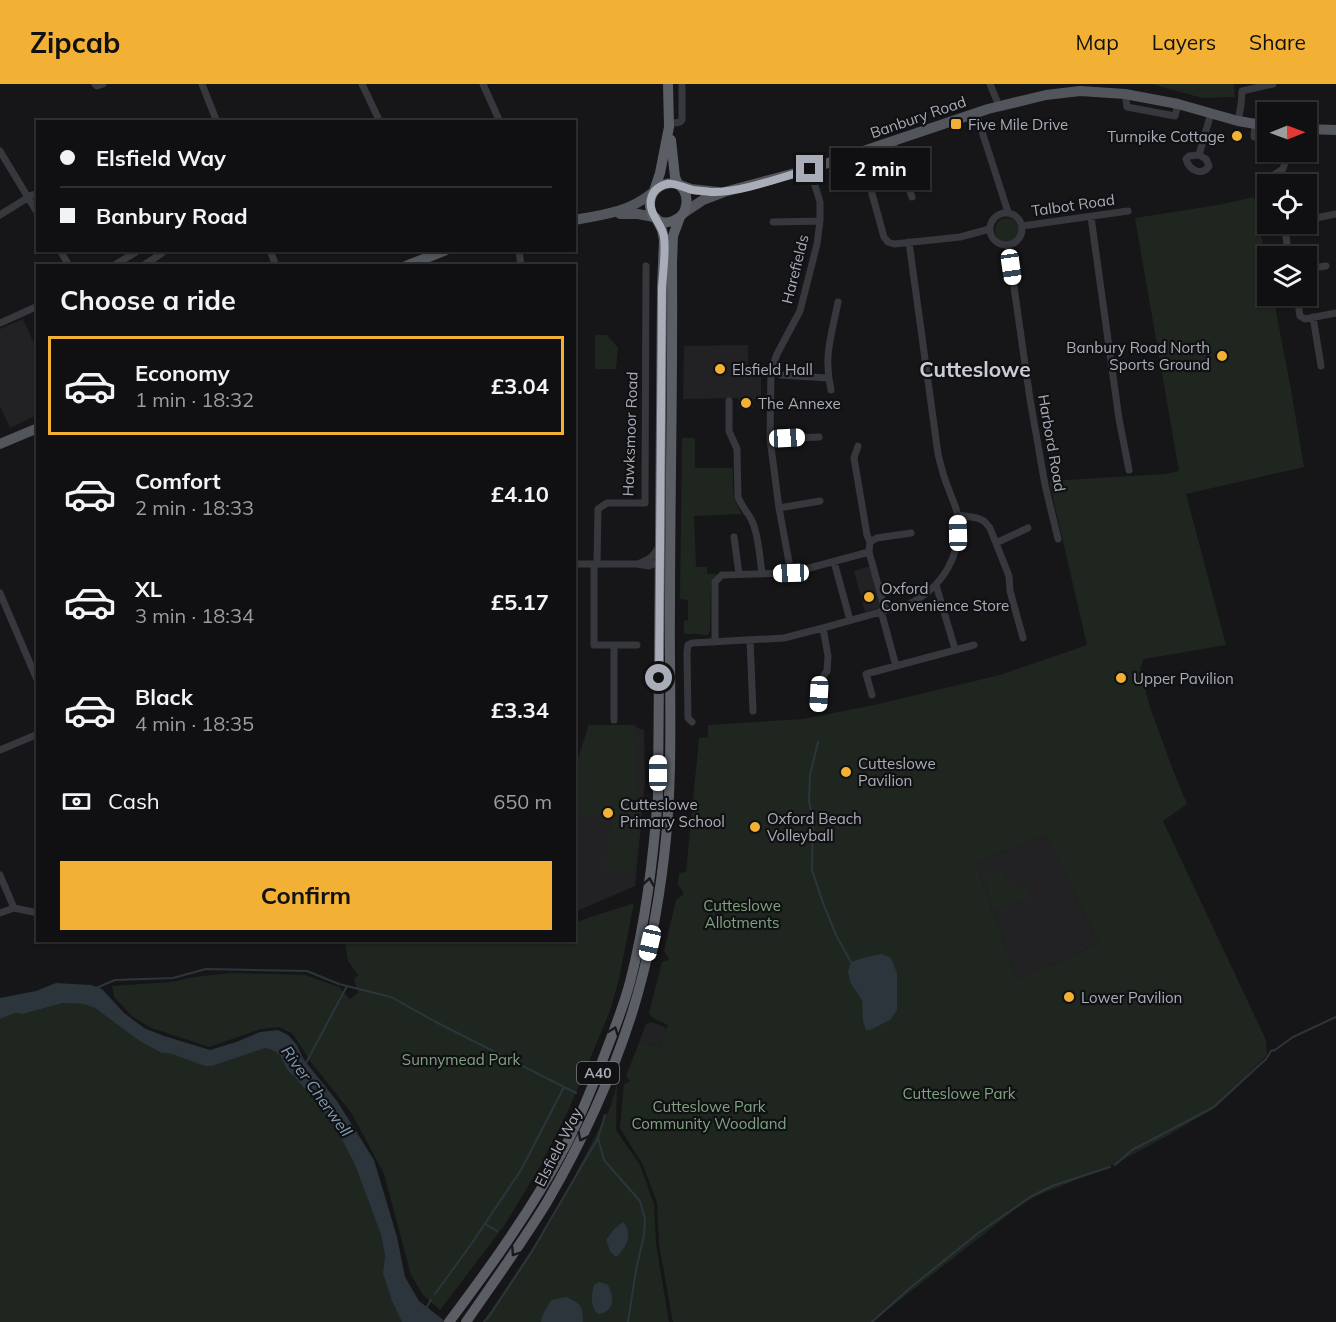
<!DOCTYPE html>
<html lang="en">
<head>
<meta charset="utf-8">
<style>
  body { margin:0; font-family:Mulish,sans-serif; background:#1e1e20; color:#f1f3f6; height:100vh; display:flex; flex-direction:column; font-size:22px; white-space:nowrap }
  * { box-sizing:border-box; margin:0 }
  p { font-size:20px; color:#9c9d9f }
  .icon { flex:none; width:33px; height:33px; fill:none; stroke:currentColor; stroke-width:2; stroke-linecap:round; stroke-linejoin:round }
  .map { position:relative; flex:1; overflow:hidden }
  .panel { position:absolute; left:36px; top:180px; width:540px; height:678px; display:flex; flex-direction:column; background:#101012; border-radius:0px; box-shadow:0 2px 4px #0004,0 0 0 2px #303032 }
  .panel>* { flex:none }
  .guide { position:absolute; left:36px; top:36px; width:540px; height:132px; border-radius:0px; box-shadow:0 2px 4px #0004,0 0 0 2px #303032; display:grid; align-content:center; height:132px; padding:0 24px; background:#101012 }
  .needle { width:39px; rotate:89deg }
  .buttons { position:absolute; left:1257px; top:18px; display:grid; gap:12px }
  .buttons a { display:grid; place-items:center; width:60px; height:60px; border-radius:0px; background:#101012; box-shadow:0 2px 4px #0004,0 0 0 2px #303032; font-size:30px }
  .end { position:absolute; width:27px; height:27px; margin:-14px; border:8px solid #a8adb8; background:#111; box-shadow:0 0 0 3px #111 }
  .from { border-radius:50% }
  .bubble { position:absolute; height:42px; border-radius:0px; background:#101012; box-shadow:0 2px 4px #0004,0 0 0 2px #303032; font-size:20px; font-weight:700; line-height:42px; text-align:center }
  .car { position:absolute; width:18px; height:36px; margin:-18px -9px; border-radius:8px; box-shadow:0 0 4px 2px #0007; background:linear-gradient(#fff 24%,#345 0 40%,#fff 0 76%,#345 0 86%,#fff 0) }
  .guide b { display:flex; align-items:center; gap:21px; height:57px; font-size:22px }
  .guide b+b { border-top:2px solid #303032 }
  .guide i { width:15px; height:15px; background:#f1f3f6 }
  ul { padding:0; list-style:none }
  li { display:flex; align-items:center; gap:18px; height:99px; margin:0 12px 9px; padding:0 12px; border:3px solid transparent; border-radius:0px }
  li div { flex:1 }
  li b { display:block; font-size:22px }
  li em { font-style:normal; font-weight:700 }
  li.on { border-color:#f2b134 }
  li>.icon { width:54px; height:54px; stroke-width:1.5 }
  h2 { padding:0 24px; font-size:27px; line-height:72px }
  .pay { display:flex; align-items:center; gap:15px; height:66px; padding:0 24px; font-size:22px }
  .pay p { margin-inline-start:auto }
  .cta { display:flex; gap:12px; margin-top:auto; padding:12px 24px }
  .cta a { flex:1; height:69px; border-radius:0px; background:#f2b134; color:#111; font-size:24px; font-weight:700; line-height:69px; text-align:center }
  header { display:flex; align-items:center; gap:36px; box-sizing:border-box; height:84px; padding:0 30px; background:#f2b134; color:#111 }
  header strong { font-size:28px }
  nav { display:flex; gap:33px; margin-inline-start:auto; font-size:21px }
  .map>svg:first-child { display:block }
  .built { fill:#222225 }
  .green { fill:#1e261f; fill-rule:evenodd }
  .water { fill:#2c353c }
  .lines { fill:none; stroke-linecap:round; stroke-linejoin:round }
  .stream { stroke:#2c353c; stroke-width:2 }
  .minor { stroke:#37383d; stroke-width:7 }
  .primary { stroke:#53555c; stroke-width:10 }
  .trunk { stroke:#5b5e65; stroke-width:10 }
  .oneway { stroke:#18191b }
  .route { stroke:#a8adb8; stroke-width:8 }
  .poi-dot { fill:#f2b134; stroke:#111113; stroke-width:2 }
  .labels { text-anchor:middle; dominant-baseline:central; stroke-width:4.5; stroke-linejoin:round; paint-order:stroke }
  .shield { fill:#111113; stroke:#7b7e86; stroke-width:1.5 }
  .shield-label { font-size:14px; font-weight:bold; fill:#a8adb8 }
  .street-label { font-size:15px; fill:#a8adb8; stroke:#111113 }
  .poi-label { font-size:15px; fill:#a8adb8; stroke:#111113; text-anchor:start }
  .park-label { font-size:15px; fill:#7fa381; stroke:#111113 }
  .water-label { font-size:16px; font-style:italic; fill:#7f9bb3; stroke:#111113 }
  .district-label { font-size:21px; font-weight:bold; fill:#c9ccd4; stroke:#111113 }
</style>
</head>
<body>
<header>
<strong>Zipcab</strong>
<nav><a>Map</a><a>Layers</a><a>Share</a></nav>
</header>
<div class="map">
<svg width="1336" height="1238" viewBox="0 0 1336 1238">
  <rect width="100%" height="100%" fill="#161618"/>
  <path class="built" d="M23 235 37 266V331L10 344 0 322V245Z
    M748 261V283L761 286V315H753V324H739L738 314 683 315 684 262Z
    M870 482 882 523 865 528 854 487Z
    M589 641H634L638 644 644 646 645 698 635 802 575 828V683Z
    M1046 751 1098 860 1017 896 976 779Z
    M651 938 667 944 660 963 640 956 646 940Z"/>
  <path class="green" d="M1152 0H1234L1235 13 1202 14Z
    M1254 113 1267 183 1268 212H1273L1290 300 1304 383 1186 410 1226 561 1144 575 1140 585 1150 623 1171 681 1187 720 1163 737 1266 956 1267 971 1214 1024 1169 1051 1113 1081 1034 1113 1012 1128 872 1238H673L659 1160 657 1119 643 1081 620 1044 624 1000 630 997 626 992 640 956 660 963 668 941 653 934 649 929 662 878 668 876 669 875 664 867 676 816 684 810 678 800 679 789 686 788 699 654 708 653V641L803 635 874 621 1000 591 1087 561 1049 397 1165 390 1179 387 1135 134 1218 121ZM1046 751 1098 860 1017 896 976 779Z
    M995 146a12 12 0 1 1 24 0a12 12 0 1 1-24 0Z
    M595 251H607L618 264 616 285H595Z
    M682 354H695V384H733C733 402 731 414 742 430L694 432 696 483H707V490H719L711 500 710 547 708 551H703L701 550H685L684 548V537L688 536V516L680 515Z
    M589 641H634L639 737 634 790 604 785 612 736 575 729V687Z
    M1003 786 1009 803 1018 800 1019 805 1027 802 1030 813 994 825 987 804 989 803 987 797 989 796 987 792Z
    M634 819 619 895 610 927 569 1025 541 1081 504 1142 440 1226 423 1211 411 1191 384 1090 352 1030 310 977 293 950 279 943 261 945 209 963 149 943 132 932 114 913 112 902 171 898 194 893 231 889 305 891 339 903 350 915 358 909 354 895 358 891 348 877 345 857 574 856 575 839C594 831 614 826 634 819Z
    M64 919 83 920 95 924 138 956 160 969 172 970 212 982 265 963C288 968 279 982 293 991L322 1025 337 1046 355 1081 381 1151 385 1172 384 1189 402 1238H0V935L15 929 23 930Z
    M617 1001 616 1046 640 1081 654 1120 656 1160 669 1238H483L552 1135 610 1024Z"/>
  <path class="water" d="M882 870 891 874 897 889V926L890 936 870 946H866L863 937 862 916 850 898 848 888 851 878 863 874Z
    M56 899 91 901 102 905 124 929 144 944 164 952 210 966 236 958 260 948 278 946 288 951 297 961 304 976 337 1017 374 1076 397 1153 405 1193 419 1217 446 1238H402L392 1217 383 1189 385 1172 381 1151 355 1081 337 1046 322 1025 293 991C279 982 288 968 265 964L212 982H205L172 970 161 969 138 956 95 924 83 920 63 919 23 930 15 929 0 935V914L36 907Z
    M623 1138C634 1150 626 1164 616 1173L610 1167 606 1156 614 1145Z
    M599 1198 607 1200C615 1212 615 1228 598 1230 590 1222 591 1212 594 1201Z
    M566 1213C580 1219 583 1222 583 1238H541C542 1230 547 1222 552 1216Z"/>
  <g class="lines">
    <path class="stream" d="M818 658 810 691 809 717 813 736 812 786 823 819 836 851 851 878
      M96 904 115 896 173 894 206 885 307 887 339 900 391 913 436 938 576 1009
      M306 979 347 902
      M598 1054 604 1076 640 1117 645 1135 644 1151 636 1186 628 1238
      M1115 1081 1132 1066 1214 1023 1266 975 1271 967 1275 966 1293 953 1336 933
      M485 1140 497 1147
      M435 1210 472 1159 521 1086 564 1003
      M426 1224 431 1216
      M484 1238 490 1231 531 1169 598 1054 605 1031
      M872 1238 910 1204 977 1150 1030 1113 1052 1102 1110 1083"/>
    <path class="minor" d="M95 0 97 2 103 0
      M202 0 217 38
      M362 0 380 38
      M483 0 500 38
      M990 0 999 22
      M1125 10 1127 23 1175 32 1178 20
      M976 29 1008 128
      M1238 37 1241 21 1242 7 1273 0
      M669 40 680 38 682 36V0
      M1255 40 1254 53 1268 57
      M892 57 912 113
      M0 67 38 130
      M1199 71 1189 72 1186 75C1189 86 1202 93 1209 82L1206 75 1199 71 1211 29
      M863 77 884 153 888 158 894 160 960 153 986 146 990 144
      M1274 91 1283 85 1288 68
      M907 98 917 94
      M990 145a16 16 0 1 1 32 0a16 16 0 1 1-32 0Z
      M0 131 32 111 38 110
      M1091 133 1119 335 1129 386
      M1306 136 1336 130
      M773 138 820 137
      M1285 140H1284L1289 172
      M1022 142 1128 127
      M1008 161 1030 315 1045 401 1058 455
      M60 166 69 182
      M270 166 276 182
      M519 166 521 182
      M144 181 162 169
      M113 182 136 168
      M1306 185 1326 182
      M1297 212 1300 232 1305 235 1336 229
      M1313 233 1321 282
      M0 239 38 222
      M771 287 781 291 828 294
      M831 306C823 272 832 250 838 218
      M729 317V347L737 365 738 413C742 424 751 431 754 442 759 457 760 474 762 490
      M770 355 819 353
      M858 362 854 374 867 451 870 458 869 468
      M779 424 820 417
      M958 431 977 434 984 437 990 444 1009 492 1010 507 1023 554
      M734 453 739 490
      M870 458 877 454 911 449
      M996 459 1028 444
      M834 478 850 536
      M640 479C649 476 653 473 658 464
      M574 480H637L649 482 660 477
      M594 480V561H637
      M597 480 598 425 607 419H645L646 182
      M791 489 779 424 770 355 771 287 777 270 800 227 817 160 820 137V118L810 85
      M936 501 955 565
      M0 509 38 598
      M881 527 896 582
      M750 556 753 627
      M715 558V498L722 491 791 489 869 468 885 526
      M614 561V636
      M872 611 866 590 974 561
      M818 623 820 597 827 587 828 572 823 544
      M692 638 688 634 687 568 688 561 692 559 784 554 823 544 909 520C943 503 962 471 958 433 957 424 952 415 949 406 944 394 941 383 938 370L909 158
      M0 666 38 650
      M0 791 14 824
      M0 829 14 824 38 829"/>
    <path class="primary" d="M1306 45 1336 46
      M680 101 691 105 718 108
      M685 128 703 116 724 108 810 85 988 25 1046 11 1080 7 1125 10 1178 20 1238 37 1268 42
      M620 130H638L654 133
      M574 136C603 131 629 128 652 109
      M406 182 446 166
      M0 360 38 344"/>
    <path class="trunk" d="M671 56 675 93 678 100
      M674 99C684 101 688 112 686 122 684 136 663 145 653 132 651 129 651 126 650 123 649 108 659 99 674 99Z
      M654 107 660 89 669 43 668 0
      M449 1238C491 1182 532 1125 565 1063 581 1032 594 999 606 967 615 944 624 921 630 898 646 837 653 775 658 713L662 204 664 156 662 146 656 134
      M466 1238C493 1199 522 1159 547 1118 582 1058 612 993 633 926 648 877 658 825 664 773 674 691 669 606 670 523 670 409 673 294 672 179L673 152 680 133"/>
  </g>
  <defs><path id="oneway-chevron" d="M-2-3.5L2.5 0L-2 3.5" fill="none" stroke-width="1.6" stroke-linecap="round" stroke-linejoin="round" transform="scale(1.5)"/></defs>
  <g class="oneway">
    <use href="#oneway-chevron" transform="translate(649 798) rotate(-81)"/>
    <use href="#oneway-chevron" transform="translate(614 947) rotate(-69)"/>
    <use href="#oneway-chevron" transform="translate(582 1053) rotate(116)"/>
    <use href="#oneway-chevron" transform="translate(515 1168) rotate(124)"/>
  </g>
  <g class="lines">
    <path class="route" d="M659 594 662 204C663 187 666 169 664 153 662 138 648 131 651 115 652 110 654 107 658 104 671 95 680 103 693 106 699 107 705 107 711 108 739 109 782 93 810 85"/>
  </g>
  <g class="poi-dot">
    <rect x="950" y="34" width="12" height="12" rx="3"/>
    <circle cx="1237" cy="52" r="6"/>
    <circle cx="1222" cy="272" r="6"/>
    <circle cx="720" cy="285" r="6"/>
    <circle cx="746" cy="319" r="6"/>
    <circle cx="869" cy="513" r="6"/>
    <circle cx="1121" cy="594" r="6"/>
    <circle cx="846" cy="688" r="6"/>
    <circle cx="608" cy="729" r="6"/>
    <circle cx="755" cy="743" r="6"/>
    <circle cx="1069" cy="913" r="6"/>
  </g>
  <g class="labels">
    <rect class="shield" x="577" y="978" width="42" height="22" rx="4.5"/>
    <g class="shield-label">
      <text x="598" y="989">A40</text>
    </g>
    <g class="street-label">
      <text transform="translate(918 33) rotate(-19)">Banbury Road</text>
      <text transform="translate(1073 121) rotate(-8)">Talbot Road</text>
      <text transform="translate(795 185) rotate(-76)">Harefields</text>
      <text transform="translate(630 350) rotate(-88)">Hawksmoor Road</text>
      <text transform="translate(1052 359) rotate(80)">Harbord Road</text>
      <text transform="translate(558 1063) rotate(-63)">Elsfield Way</text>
    </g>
    <g class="poi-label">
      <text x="968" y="40">Five Mile Drive</text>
      <text x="1225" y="52" text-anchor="end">Turnpike Cottage</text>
      <text x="1210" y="263" text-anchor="end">Banbury Road North<tspan x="1210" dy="17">Sports Ground</tspan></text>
      <text x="732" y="285">Elsfield Hall</text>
      <text x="758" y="319">The Annexe</text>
      <text x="881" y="504">Oxford<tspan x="881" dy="17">Convenience Store</tspan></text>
      <text x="1133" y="594">Upper Pavilion</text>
      <text x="858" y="679">Cutteslowe<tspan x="858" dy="17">Pavilion</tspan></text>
      <text x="620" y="720">Cutteslowe<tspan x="620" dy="17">Primary School</tspan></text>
      <text x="767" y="734">Oxford Beach<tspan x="767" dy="17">Volleyball</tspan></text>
      <text x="1081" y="913">Lower Pavilion</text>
    </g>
    <g class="park-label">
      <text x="742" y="821">Cutteslowe<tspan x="742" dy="17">Allotments</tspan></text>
      <text x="461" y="975">Sunnymead Park</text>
      <text x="959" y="1009">Cutteslowe Park</text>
      <text x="709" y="1022">Cutteslowe Park<tspan x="709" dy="17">Community Woodland</tspan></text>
    </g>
    <g class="water-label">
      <text transform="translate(317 1007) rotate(54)">River Cherwell</text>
    </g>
    <g class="district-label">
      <text x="975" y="285">Cutteslowe</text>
    </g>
  </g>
</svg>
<div class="buttons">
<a><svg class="needle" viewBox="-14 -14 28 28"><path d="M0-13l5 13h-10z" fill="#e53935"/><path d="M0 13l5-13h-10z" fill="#9c9d9f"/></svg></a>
<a><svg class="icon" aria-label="locate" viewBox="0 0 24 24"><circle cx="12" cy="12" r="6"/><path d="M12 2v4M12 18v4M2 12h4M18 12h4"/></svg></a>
<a><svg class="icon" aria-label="layers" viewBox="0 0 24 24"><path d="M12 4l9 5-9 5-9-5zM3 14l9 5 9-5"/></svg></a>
</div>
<i class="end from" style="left:659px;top:594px"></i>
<i class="end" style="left:810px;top:85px"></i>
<div class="bubble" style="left:831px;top:64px;width:99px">2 min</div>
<i class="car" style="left:1011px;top:183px;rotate:172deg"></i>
<i class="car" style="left:787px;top:354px;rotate:87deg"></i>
<i class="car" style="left:958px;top:449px;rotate:359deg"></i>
<i class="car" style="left:791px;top:489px;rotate:268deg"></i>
<i class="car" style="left:819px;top:610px;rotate:183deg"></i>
<i class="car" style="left:658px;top:689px;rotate:0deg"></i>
<i class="car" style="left:650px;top:859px;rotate:193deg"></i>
<div class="guide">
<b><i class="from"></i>Elsfield Way</b>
<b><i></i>Banbury Road</b>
</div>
<section class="panel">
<h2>Choose a ride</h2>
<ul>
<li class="on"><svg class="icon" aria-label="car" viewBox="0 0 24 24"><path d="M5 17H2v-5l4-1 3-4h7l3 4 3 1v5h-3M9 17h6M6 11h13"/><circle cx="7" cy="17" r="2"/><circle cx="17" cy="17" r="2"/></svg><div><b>Economy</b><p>1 min · 18:32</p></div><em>£3.04</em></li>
<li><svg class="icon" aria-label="car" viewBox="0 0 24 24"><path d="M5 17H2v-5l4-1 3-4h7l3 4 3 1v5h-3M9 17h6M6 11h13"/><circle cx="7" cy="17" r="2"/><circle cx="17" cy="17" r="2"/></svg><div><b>Comfort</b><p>2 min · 18:33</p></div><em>£4.10</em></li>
<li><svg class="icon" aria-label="car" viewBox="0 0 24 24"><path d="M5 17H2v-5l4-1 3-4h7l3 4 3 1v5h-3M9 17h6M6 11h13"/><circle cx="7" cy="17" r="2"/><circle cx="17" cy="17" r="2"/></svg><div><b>XL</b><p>3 min · 18:34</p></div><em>£5.17</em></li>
<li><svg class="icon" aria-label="car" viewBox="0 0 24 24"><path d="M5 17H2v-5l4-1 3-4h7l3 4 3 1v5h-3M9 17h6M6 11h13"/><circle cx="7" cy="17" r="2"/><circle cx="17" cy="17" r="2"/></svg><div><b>Black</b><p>4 min · 18:35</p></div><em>£3.34</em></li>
</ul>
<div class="pay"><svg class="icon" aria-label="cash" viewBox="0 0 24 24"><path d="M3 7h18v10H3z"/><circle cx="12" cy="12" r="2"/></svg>Cash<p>650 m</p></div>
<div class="cta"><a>Confirm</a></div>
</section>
</div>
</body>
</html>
